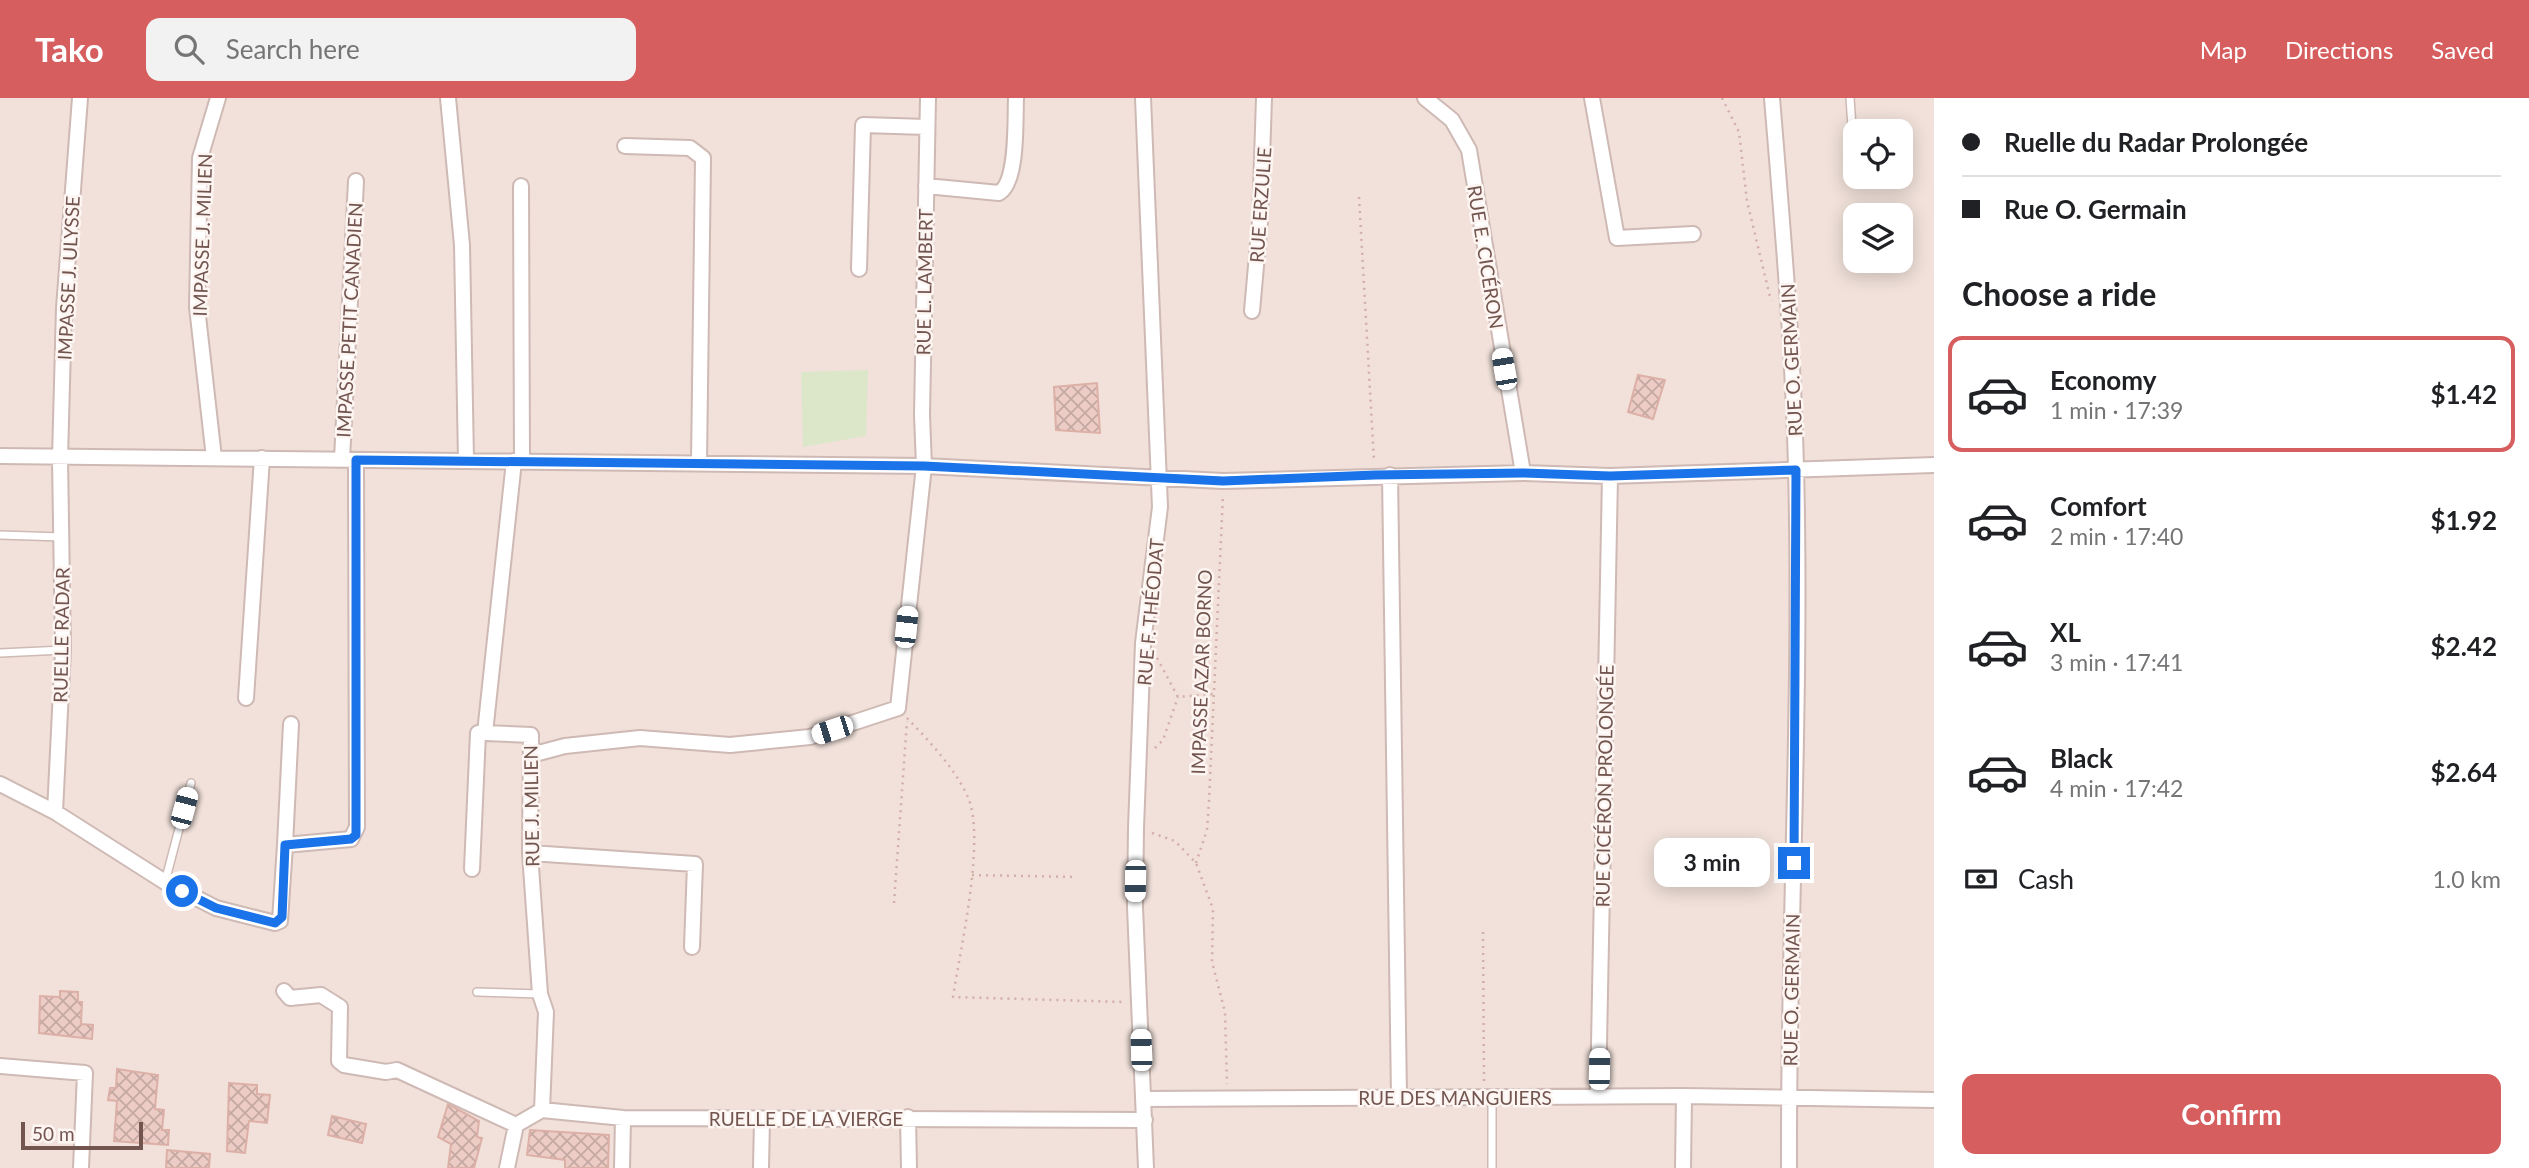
<!DOCTYPE html>
<html lang="en">
<head>
<meta charset="utf-8">
<style>
  body { margin:0; font-family:Lato,sans-serif; background:#f2f2f2; color:#202124; height:100vh; display:flex; flex-direction:column; font-size:26px; white-space:nowrap }
  * { box-sizing:border-box; margin:0 }
  p { font-size:23px; color:#757577 }
  .icon { flex:none; width:38px; height:38px; fill:none; stroke:currentColor; stroke-width:2; stroke-linecap:round; stroke-linejoin:round }
  .map { position:relative; flex:1; overflow:hidden }
  .side { display:flex; flex-direction:column; background:#fff; width:595px }
  .side>* { flex:none }
  .banner { display:grid; align-content:center; height:154px; padding:0 28px; background:#fff }
  .fabs { position:absolute; left:1843px; top:21px; display:grid; gap:14px }
  .fabs a { display:grid; place-items:center; width:70px; height:70px; border-radius:14px; background:#fff; box-shadow:0 4px 18px #0003; font-size:35px }
  .scale { position:absolute; left:21px; bottom:18px; width:122px; box-sizing:border-box; padding-left:7px; border:4px solid #735550; border-top:0; font-size:19px; line-height:24px; white-space:nowrap; color:#735550; -webkit-text-stroke:5px #fdf5f1; paint-order:stroke }
  .end { position:absolute; width:32px; height:32px; margin:-16px; border:9px solid #1a73e8; background:#fff; box-shadow:0 0 0 4px #fff }
  .from { border-radius:50% }
  .bubble { position:absolute; height:49px; border-radius:14px; background:#fff; box-shadow:0 4px 18px #0003; font-size:23px; font-weight:700; line-height:49px; text-align:center }
  .car { position:absolute; width:21px; height:42px; margin:-21px -10px; border-radius:9px; box-shadow:0 0 5px 2px #0007; background:linear-gradient(#fff 24%,#345 0 40%,#fff 0 76%,#345 0 86%,#fff 0) }
  .banner b { display:flex; align-items:center; gap:24px; height:66px; font-size:26px }
  .banner b+b { border-top:2px solid #e0e0e0 }
  .banner i { width:18px; height:18px; background:#202124 }
  ul { padding:0; list-style:none }
  li { display:flex; align-items:center; gap:21px; height:116px; margin:0 14px 10px; padding:0 14px; border:4px solid transparent; border-radius:14px }
  li div { flex:1 }
  li b { display:block; font-size:26px }
  li em { font-style:normal; font-weight:700 }
  li.on { border-color:#d65e5f }
  li>.icon { width:63px; height:63px; stroke-width:1.5 }
  h2 { padding:0 28px; font-size:32px; line-height:84px }
  .pay { display:flex; align-items:center; gap:18px; height:77px; padding:0 28px; font-size:26px }
  .pay p { margin-inline-start:auto }
  .primary-button { display:flex; gap:14px; margin-top:auto; padding:14px 28px }
  .primary-button a { flex:1; height:80px; border-radius:14px; background:#d65e5f; color:#fff; font-size:28px; font-weight:700; line-height:80px; text-align:center }
  header { display:flex; align-items:center; gap:42px; box-sizing:border-box; height:98px; padding:0 35px; background:#d65e5f; color:#fff }
  header strong { font-size:33px }
  nav { display:flex; gap:38px; margin-inline-start:auto; font-size:24px }
  .search { width:490px; height:63px; background:#f2f2f2; display:flex; align-items:center; gap:18px; box-sizing:border-box; padding:0 24px; border-radius:14px; color:#757577; font-size:26px }
  main { display:flex; flex:1; min-height:0 }
  .map>svg:first-child { display:block }
  .residential { fill:#f1e1da; fill-rule:evenodd }
  .park { fill:#dce7ca }
  .building { fill:url(#building-cross-hatch); stroke:#ddb0a7; stroke-width:2 }
  .lines { fill:none; stroke-linecap:round; stroke-linejoin:round }
  .lane-casing { stroke:#ceb9b4; stroke-width:10 }
  .street-casing { stroke:#ceb9b4; stroke-width:18 }
  .path { stroke:#d2afa8; stroke-width:2.5; stroke-dasharray:2 5; stroke-linecap:butt }
  .lane { stroke:#fff; stroke-width:7 }
  .street { stroke:#fff; stroke-width:14 }
  .route { stroke:#1a73e8; stroke-width:9 }
  .labels { text-anchor:middle; dominant-baseline:central; stroke-width:5; stroke-linejoin:round; paint-order:stroke }
  .street-label { font-size:19px; fill:#735550; stroke:#fdf5f1 }
</style>
</head>
<body>
<header>
<strong>Tako</strong>
<div class="search"><svg class="icon" aria-label="search" viewBox="0 0 24 24"><circle cx="10" cy="10" r="6"/><path d="M15 15l6 6"/></svg>Search here</div>
<nav><a>Map</a><a>Directions</a><a>Saved</a></nav>
</header>
<main>
<div class="map">
<svg width="1934" height="1070" viewBox="0 0 1934 1070">
  <defs>
    <pattern id="building-cross-hatch" width="8" height="8" patternUnits="userSpaceOnUse" patternTransform="scale(1.75)"><rect width="8" height="8" fill="#edccc5"/><path d="M0 0l8 8M0 8l8-8" fill="none" stroke="#c4a8a2"/></pattern>
  </defs>
  <rect width="100%" height="100%" fill="#faf1ea"/>
  <path class="residential" d="M0 0H1934V1070H0ZM1855 33H1900V79H1855ZM1855 117H1900V163H1855Z"/>
  <path class="park" d="M868 272 866 338 803 349 801 274Z"/>
  <path class="building" d="M1638 277 1665 282 1653 321 1628 314Z
    M1097 285 1100 335 1056 332 1054 289Z
    M60 893 78 894V904H82L81 926 93 927 92 941 39 935 40 898 60 899Z
    M117 971 158 977 155 1011 164 1012 162 1032H169L168 1047 114 1043 117 1003 108 1002 110 990H116Z
    M229 985 257 987V996L270 997 267 1025 249 1023 245 1055 227 1053Z
    M448 1006 479 1023 477 1039 482 1040 474 1070H448L451 1046 438 1039Z
    M332 1018 366 1026 362 1045 328 1037Z
    M530 1032 609 1037 608 1070H565V1062L527 1057Z
    M167 1052 210 1056 209 1070H166Z"/>
  <g class="lines">
    <defs>
      <path id="lane" d="M1850 0 1854 58
        M0 437 62 439
        M0 555 63 552
        M165 784 191 685
        M477 894 540 896
        M1492 1070V999"/>
      <path id="street" d="M448 0 462 147 466 362
        M1143 0 1160 409 1143 545 1136 730 1135 809 1146 1070
        M1425 0 1452 22 1469 52 1523 375
        M1592 0 1617 140 1693 136
        M1772 0C1782 123 1793 246 1796 370 1802 604 1788 837 1789 1070
        M625 48 690 50 703 60 699 365
        M521 88 522 363
        M926 88 999 95C1018 84 1015 23 1016 0
        M859 171 863 27 927 29
        M1252 213 1260 123 1264 0
        M0 358 924 368 1223 383 1523 375 1610 378 1934 367
        M214 360 197 209 200 60 218 0
        M342 361 356 83
        M514 363 485 635 531 637 530 755 540 896 546 914 542 1012
        M1390 377 1399 999
        M246 600 262 360
        M531 657 565 648 640 640 730 647 810 639 898 610 924 368 922 317 928 0
        M0 686 55 714 165 784 216 810 275 825 280 823 285 747 351 741 357 729 356 362
        M55 714 63 552 60 360 64 210 80 0
        M285 747 291 626
        M530 755 695 766 692 849
        M472 771 478 635H485
        M284 893 290 900 321 897 340 909 339 963 344 967 386 974 397 972 516 1027
        M0 968 85 975 81 1070
        M1598 998 1610 378
        M1144 1001 1684 998 1934 1002
        M908 1019 909 1070
        M507 1070 516 1027 542 1012 623 1020 1145 1022
        M622 1070 623 1020
        M761 1070 762 1021
        M1683 1070 1684 998"/>
    </defs>
    <use href="#lane" class="lane-casing"/>
    <use href="#street" class="street-casing"/>
    <path class="path" d="M1722 0 1739 34 1747 103 1771 203
      M1359 99 1374 363
      M1157 560 1178 599 1214 596
      M907 620C929 643 953 668 967 697 987 737 960 852 953 899L1124 904
      M1155 650 1163 642 1178 599
      M1152 735 1175 743 1196 765 1213 811 1212 864 1225 914 1227 986
      M1196 765 1207 732 1209 703 1223 397
      M972 777 1077 779
      M894 805 907 623
      M1483 834 1484 985"/>
    <use href="#lane" class="lane"/>
    <use href="#street" class="street"/>
  </g>
  <g class="lines">
    <path class="route" d="M182 793 216 810 275 825 282 819 285 747 351 741 356 737V362L924 368 1223 383 1375 377 1523 375 1610 378 1796 372 1794 765"/>
  </g>
  <g class="labels">
    <g class="street-label">
      <text transform="translate(1260 107) rotate(-86)">RUE ERZULIE</text>
      <text transform="translate(202 137) rotate(-88)">IMPASSE J. MILIEN</text>
      <text transform="translate(1486 159) rotate(81)">RUE E. CICÉRON</text>
      <text transform="translate(68 180) rotate(-87)">IMPASSE J. ULYSSE</text>
      <text transform="translate(924 184) rotate(-89)">RUE L. LAMBERT</text>
      <text transform="translate(349 222) rotate(-87)">IMPASSE PETIT CANADIEN</text>
      <text transform="translate(1791 262) rotate(-93)">RUE O. GERMAIN</text>
      <text transform="translate(1150 514) rotate(-85)">RUE F. THÉODAT</text>
      <text transform="translate(61 537) rotate(-89)">RUELLE RADAR</text>
      <text transform="translate(1201 574) rotate(-88)">IMPASSE AZAR BORNO</text>
      <text transform="translate(1604 688) rotate(-89)">RUE CICÉRON PROLONGÉE</text>
      <text transform="translate(531 708) rotate(-91)">RUE J. MILIEN</text>
      <text transform="translate(1791 892) rotate(-89)">RUE O. GERMAIN</text>
      <text x="1455" y="999">RUE DES MANGUIERS</text>
      <text x="806" y="1020">RUELLE DE LA VIERGE</text>
    </g>
  </g>
</svg>
<div class="fabs">
<a><svg class="icon" aria-label="locate" viewBox="0 0 24 24"><circle cx="12" cy="12" r="6"/><path d="M12 2v4M12 18v4M2 12h4M18 12h4"/></svg></a>
<a><svg class="icon" aria-label="layers" viewBox="0 0 24 24"><path d="M12 4l9 5-9 5-9-5zM3 14l9 5 9-5"/></svg></a>
</div>
<div class="scale">50 m</div>
<i class="end from" style="left:182px;top:793px"></i>
<i class="end" style="left:1794px;top:765px"></i>
<div class="bubble" style="left:1654px;top:740px;width:116px">3 min</div>
<i class="car" style="left:1504px;top:271px;rotate:350deg"></i>
<i class="car" style="left:906px;top:529px;rotate:6deg"></i>
<i class="car" style="left:832px;top:632px;rotate:252deg"></i>
<i class="car" style="left:184px;top:710px;rotate:15deg"></i>
<i class="car" style="left:1135px;top:783px;rotate:181deg"></i>
<i class="car" style="left:1141px;top:952px;rotate:358deg"></i>
<i class="car" style="left:1599px;top:971px;rotate:1deg"></i>
</div>
<section class="side">
<div class="banner">
<b><i class="from"></i>Ruelle du Radar Prolongée</b>
<b><i></i>Rue O. Germain</b>
</div>
<h2>Choose a ride</h2>
<ul>
<li class="on"><svg class="icon" aria-label="car" viewBox="0 0 24 24"><path d="M5 17H2v-5l4-1 3-4h7l3 4 3 1v5h-3M9 17h6M6 11h13"/><circle cx="7" cy="17" r="2"/><circle cx="17" cy="17" r="2"/></svg><div><b>Economy</b><p>1 min · 17:39</p></div><em>$1.42</em></li>
<li><svg class="icon" aria-label="car" viewBox="0 0 24 24"><path d="M5 17H2v-5l4-1 3-4h7l3 4 3 1v5h-3M9 17h6M6 11h13"/><circle cx="7" cy="17" r="2"/><circle cx="17" cy="17" r="2"/></svg><div><b>Comfort</b><p>2 min · 17:40</p></div><em>$1.92</em></li>
<li><svg class="icon" aria-label="car" viewBox="0 0 24 24"><path d="M5 17H2v-5l4-1 3-4h7l3 4 3 1v5h-3M9 17h6M6 11h13"/><circle cx="7" cy="17" r="2"/><circle cx="17" cy="17" r="2"/></svg><div><b>XL</b><p>3 min · 17:41</p></div><em>$2.42</em></li>
<li><svg class="icon" aria-label="car" viewBox="0 0 24 24"><path d="M5 17H2v-5l4-1 3-4h7l3 4 3 1v5h-3M9 17h6M6 11h13"/><circle cx="7" cy="17" r="2"/><circle cx="17" cy="17" r="2"/></svg><div><b>Black</b><p>4 min · 17:42</p></div><em>$2.64</em></li>
</ul>
<div class="pay"><svg class="icon" aria-label="cash" viewBox="0 0 24 24"><path d="M3 7h18v10H3z"/><circle cx="12" cy="12" r="2"/></svg>Cash<p>1.0 km</p></div>
<div class="primary-button"><a>Confirm</a></div>
</section>
</main>
</body>
</html>
